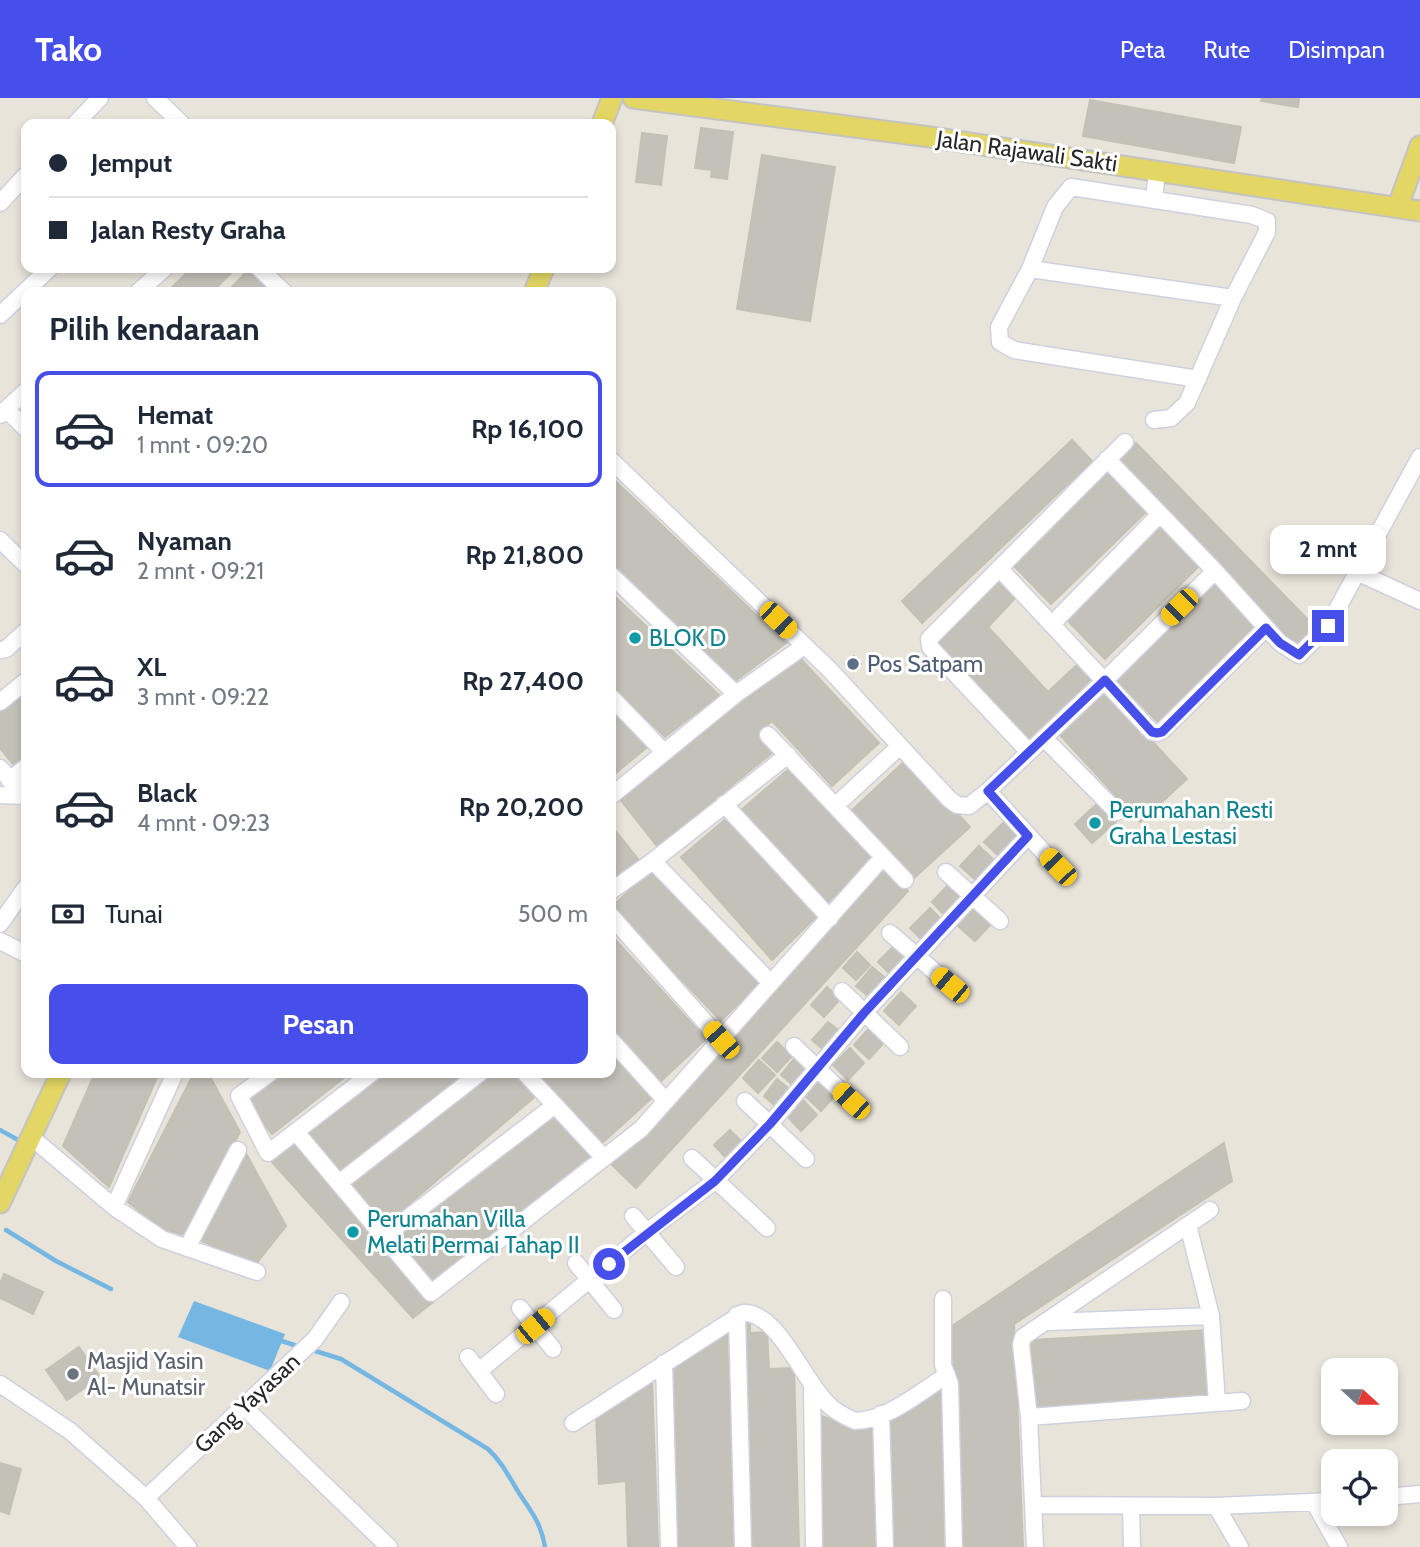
<!DOCTYPE html>
<html lang="id">
<head>
<meta charset="utf-8">
<style>
  body { margin:0; font-family:Cabin,sans-serif; background:#f2f2f3; color:#1f2937; height:100vh; display:flex; flex-direction:column; font-size:26px; white-space:nowrap }
  * { box-sizing:border-box; margin:0 }
  p { font-size:23px; color:#747a83 }
  .icon { flex:none; width:38px; height:38px; fill:none; stroke:currentColor; stroke-width:2; stroke-linecap:round; stroke-linejoin:round }
  .map { position:relative; flex:1; overflow:hidden }
  .sheet { position:absolute; left:21px; top:189px; width:595px; height:791px; display:flex; flex-direction:column; background:#fff; border-radius:14px; box-shadow:0 4px 10px #0003 }
  .sheet>* { flex:none }
  .top-card { position:absolute; left:21px; top:21px; width:595px; height:154px; border-radius:14px; box-shadow:0 4px 10px #0003; display:grid; align-content:center; height:154px; padding:0 28px; background:#fff }
  .needle { width:46px; rotate:111deg }
  .fabs { position:absolute; left:1321px; top:1260px; display:grid; gap:14px }
  .fabs a { display:grid; place-items:center; width:77px; height:77px; border-radius:14px; background:#fff; box-shadow:0 4px 10px #0003; font-size:35px }
  .end { position:absolute; width:32px; height:32px; margin:-16px; border:9px solid #464fe9; background:#fff; box-shadow:0 0 0 4px #fff }
  .from { border-radius:50% }
  .bubble { position:absolute; height:49px; border-radius:14px; background:#fff; box-shadow:0 4px 10px #0003; font-size:23px; font-weight:800; line-height:49px; text-align:center }
  .car { position:absolute; width:21px; height:42px; margin:-21px -10px; border-radius:9px; box-shadow:0 0 5px 2px #0007; background:linear-gradient(#f5c518 24%,#345 0 40%,#f5c518 0 76%,#345 0 86%,#f5c518 0) }
  .top-card b { display:flex; align-items:center; gap:24px; height:66px; font-size:26px }
  .top-card b+b { border-top:2px solid #e0e1e3 }
  .top-card i { width:18px; height:18px; background:#1f2937 }
  ul { padding:0; list-style:none }
  li { display:flex; align-items:center; gap:21px; height:116px; margin:0 14px 10px; padding:0 14px; border:4px solid transparent; border-radius:14px }
  li div { flex:1 }
  li b { display:block; font-size:26px }
  li em { font-style:normal; font-weight:800 }
  li.selected { border-color:#464fe9 }
  li>.icon { width:63px; height:63px; stroke-width:1.5 }
  h2 { padding:0 28px; font-size:32px; line-height:84px }
  .pay { display:flex; align-items:center; gap:18px; height:77px; padding:0 28px; font-size:26px }
  .pay p { margin-inline-start:auto }
  .cta { display:flex; gap:14px; margin-top:auto; padding:14px 28px }
  .cta a { flex:1; height:80px; border-radius:14px; background:#464fe9; color:#fff; font-size:28px; font-weight:800; line-height:80px; text-align:center }
  header { display:flex; align-items:center; gap:42px; box-sizing:border-box; height:98px; padding:0 35px; background:#464fe9; color:#fff }
  header strong { font-size:33px }
  nav { display:flex; gap:38px; margin-inline-start:auto; font-size:24px }
  .map>svg:first-child { display:block }
  .water { fill:#75b7e2 }
  .lines { fill:none; stroke-linecap:round; stroke-linejoin:round }
  .stream { stroke:#75b7e2; stroke-width:4.5 }
  .building { fill:#c4c1b9; stroke:#c3c0b4; stroke-width:2 }
  .minor-casing { stroke:#cfd0df; stroke-width:19 }
  .major-casing { stroke:#c3c3c3; stroke-width:23 }
  .minor { stroke:#fff; stroke-width:16 }
  .major { stroke:#e3d664; stroke-width:19 }
  .route { stroke:#464fe9; stroke-width:9 }
  .culture-dot { fill:#0f9aa8; stroke:#fff; stroke-width:2.5 }
  .service-dot { fill:#5c6f8a; stroke:#fff; stroke-width:2.5 }
  .worship-dot { fill:#6b7280; stroke:#fff; stroke-width:2.5 }
  .labels { text-anchor:middle; dominant-baseline:central; stroke-width:6; stroke-linejoin:round; paint-order:stroke }
  .street-label { font-size:23px; fill:#272727; stroke:#fff }
  .culture-label { font-size:23px; fill:#0d838f; stroke:#fff; text-anchor:start }
  .service-label { font-size:23px; fill:#4e5e75; stroke:#fff; text-anchor:start }
  .worship-label { font-size:23px; fill:#5b616d; stroke:#fff; text-anchor:start }
</style>
</head>
<body>
<header>
<strong>Tako</strong>
<nav><a>Peta</a><a>Rute</a><a>Disimpan</a></nav>
</header>
<div class="map">
<svg width="1420" height="1449" viewBox="0 0 1420 1449">
  <rect width="100%" height="100%" fill="#e9e4da"/>
  <path class="water" d="M194 1203 285 1236 270 1273 178 1239Z"/>
  <g class="lines">
    <path class="stream" d="M0 1032 20 1043
      M6 1132 56 1163 111 1191
      M279 1242 300 1249
      M309 1251 341 1261 488 1351C502 1364 509 1379 519 1395 532 1415 541 1425 545 1449"/>
  </g>
  <path class="building" d="M1262 0H1299L1298 9 1261 3Z
    M1090 2 1241 29 1234 65 1083 38Z
    M701 30 733 34 727 81 711 79 712 72 695 70Z
    M642 35 667 38 661 87 636 84Z
    M762 57 835 69 810 223 737 211Z
    M192 170H236L212 194H167Z
    M250 170H255L274 188 268 194H227Z
    M1072 342 1092 363 922 525 902 503Z
    M1136 345 1317 531 1298 549 1117 363Z
    M1108 374 1146 414 1051 506 1012 466Z
    M611 379 786 545 734 584 611 466Z
    M1159 427 1199 468 1105 561 1064 519Z
    M1001 480 1017 498 988 529 1048 594 1080 564 1096 581 1032 643 937 542Z
    M1215 483 1259 529 1160 626 1116 581Z
    M611 495 719 597 665 639 611 586Z
    M854 558 861 566 853 573 845 566Z
    M800 560 879 645 832 688 772 623 758 635 773 654 657 748 619 700Z
    M1107 594 1187 681 1140 724 1060 637Z
    M26 595V661L15 669 0 650V615Z
    M611 609 651 646 611 679Z
    M907 661 970 729 913 781 851 713Z
    M789 671 873 761 826 806 740 713Z
    M1099 704 1116 724 1092 745 1075 726Z
    M727 720 817 818 772 862 681 759Z
    M1005 723 1022 739 1001 760 984 744Z
    M611 727 638 761 611 782Z
    M979 748 996 764 978 784 960 768Z
    M653 770 762 882 721 923 612 809Z
    M883 770 908 793 636 1090 612 1067Z
    M948 787 964 803 947 820 932 804Z
    M930 810 944 824 924 844 910 830Z
    M975 810 992 825 975 843 958 828Z
    M611 837 706 941 660 984 611 929Z
    M896 846 911 861 893 879 878 864Z
    M857 854 870 867 856 882 843 870Z
    M872 869 889 883 873 902 856 888Z
    M827 889 840 901 824 919 811 907Z
    M901 894 916 908 899 927 884 913Z
    M828 924 843 936 827 955 812 942Z
    M872 927 887 941 869 961 854 947Z
    M777 944 792 958 777 974 762 960Z
    M850 950 864 965 848 982 833 967Z
    M611 954 653 999 601 1046 538 975H611Z
    M794 961 810 974 796 990 781 977Z
    M759 962 775 977 758 995 743 980Z
    M95 975H159L109 1089 63 1048Z
    M194 975H208L240 1034 185 1137 162 1131 128 1104Z
    M284 975H350L272 1036 247 1004Z
    M384 975H464L336 1076 306 1037Z
    M490 975H517L537 997 382 1129 349 1088Z
    M822 979 838 994 821 1013 805 998Z
    M777 981 793 994 779 1011 764 998Z
    M803 1002 817 1017 801 1033 786 1017Z
    M554 1010 601 1060 432 1193 386 1139Z
    M730 1032 745 1047 728 1062 714 1047Z
    M293 1045 433 1204 413 1220 271 1063Z
    M1224 1045 1232 1083 1014 1226 1023 1449H960L952 1228Z
    M243 1050 286 1128 256 1166 197 1141Z
    M4 1176 43 1194 33 1216 0 1200V1186Z
    M750 1223V1235L767 1234 769 1271 794 1270 799 1449H746L739 1224Z
    M1210 1232 1212 1297 1036 1309 1031 1242Z
    M727 1234 735 1449H677L673 1266Z
    M79 1249 100 1279 67 1302 46 1272Z
    M652 1282 658 1449H628L626 1383 599 1386 596 1316Z
    M941 1288 944 1449H892L890 1318Z
    M820 1317 847 1329H873L876 1449H822Z
    M0 1365 21 1371 9 1416 0 1413Z"/>
  <g class="lines">
    <defs>
      <path id="minor" d="M155 0 182 26
        M75 26 100 0
        M1154 101 1157 73
        M0 105 26 77
        M259 170 284 194
        M1030 171 1233 200
        M138 194 165 170
        M0 217 50 170
        M6 311 26 331
        M0 317 26 293
        M1154 322 1171 320 1187 305 1233 200 1267 134V123L1252 117 1071 89 1055 109 1030 171 999 229 1000 244 1014 252 1198 281
        M1107 361 1215 473 1280 545 1299 557 1328 528 1420 359
        M611 362 829 571 949 701 957 707 969 708 988 693 1105 582 1215 473
        M0 442 26 467
        M999 470 1152 634 1157 635 1162 633 1266 530
        M1357 474 1420 503
        M611 477 736 596
        M1052 526 1160 416
        M0 552 6 551 26 533
        M611 599 664 654
        M0 604 26 583
        M768 637 905 782
        M1044 640 1117 714
        M1029 654 930 549 929 541 1125 344
        M0 670 26 700
        M9 682 26 669
        M988 693 1058 770
        M0 697 24 698
        M611 698 736 596 804 548
        M724 706 830 820
        M835 708 900 648
        M653 763 771 885
        M946 774 1000 823
        M611 793 653 763 788 657
        M611 818 721 942
        M0 826 26 789
        M890 835 950 887
        M0 843 26 856
        M842 893 900 949
        M611 942 666 1003
        M794 948 851 1003
        M270 975 239 998 268 1055 372 975
        M525 975 604 1060
        M745 1003 806 1061
        M296 1034 431 1195 641 1031 883 759
        M31 1039 114 1109 162 1141 257 1174
        M692 1060 767 1130
        M339 1085 480 975
        M114 1109 175 975
        M633 1118 676 1169
        M1188 1127 1211 1218 1217 1305
        M383 1139 555 1007
        M187 1150 238 1052
        M576 1165 614 1212
        M943 1201V1267L950 1286 954 1449
        M520 1210 553 1251
        M737 1217 743 1449
        M1047 1224 1211 1218
        M468 1259 496 1296
        M664 1265 669 1449
        M479 1273 647 1134 715 1083 770 1026 864 915 1028 738
        M0 1286 70 1333 146 1400 188 1449
        M812 1287 814 1449
        M243 1308 389 1449
        M881 1316 885 1449
        M1029 1319 1242 1303
        M573 1325 743 1215C779 1213 805 1288 831 1309 838 1315 846 1319 855 1323 887 1323 921 1293 947 1277
        M1386 1399 1420 1396
        M146 1400 315 1241 341 1204
        M1314 1404 1339 1449
        M1033 1407 1216 1408 1334 1403
        M1216 1408 1240 1449
        M1131 1409 1132 1449
        M1035 1449 1029 1319 1021 1247 1023 1239 1210 1112"/>
      <path id="major" d="M633 0 930 39 1420 113
        M602 26 612 0
        M1398 108 1420 48
        M534 194 544 170
        M0 1105 61 975"/>
    </defs>
    <use href="#minor" class="minor-casing"/>
    <use href="#major" class="major-casing"/>
    <use href="#minor" class="minor"/>
    <use href="#major" class="major"/>
  </g>
  <g class="lines">
    <path class="route" d="M609 1166 715 1083 770 1026 864 915 1028 738 988 693 1105 582 1152 634 1157 635 1162 634 1266 530 1280 545 1299 557 1328 528"/>
  </g>
  <g class="culture-dot">
    <circle cx="635" cy="540" r="7"/>
    <circle cx="1095" cy="725" r="7"/>
    <circle cx="353" cy="1134" r="7"/>
  </g>
  <circle class="service-dot" cx="853" cy="566" r="7"/>
  <circle class="worship-dot" cx="73" cy="1276" r="7"/>
  <g class="labels">
    <g class="street-label">
      <text transform="translate(1027 53) rotate(8)">Jalan Rajawali Sakti</text>
      <text transform="translate(247 1305) rotate(-43)">Gang Yayasan</text>
    </g>
    <g class="culture-label">
      <text x="649" y="540">BLOK D</text>
      <text x="1109" y="712">Perumahan Resti<tspan x="1109" dy="26">Graha Lestasi</tspan></text>
      <text x="367" y="1121">Perumahan Villa<tspan x="367" dy="26">Melati Permai Tahap II</tspan></text>
    </g>
    <g class="service-label">
      <text x="867" y="566">Pos Satpam</text>
    </g>
    <g class="worship-label">
      <text x="87" y="1263">Masjid Yasin<tspan x="87" dy="26">Al- Munatsir</tspan></text>
    </g>
  </g>
</svg>
<div class="fabs">
<a><svg class="needle" viewBox="-14 -14 28 28"><path d="M0-13l5 13h-10z" fill="#e53935"/><path d="M0 13l5-13h-10z" fill="#747a83"/></svg></a>
<a><svg class="icon" aria-label="locate" viewBox="0 0 24 24"><circle cx="12" cy="12" r="6"/><path d="M12 2v4M12 18v4M2 12h4M18 12h4"/></svg></a>
</div>
<i class="end from" style="left:609px;top:1166px"></i>
<i class="end" style="left:1328px;top:528px"></i>
<div class="bubble" style="left:1270px;top:427px;width:116px">2 mnt</div>
<i class="car" style="left:1179px;top:509px;rotate:225deg"></i>
<i class="car" style="left:778px;top:522px;rotate:134deg"></i>
<i class="car" style="left:1058px;top:769px;rotate:316deg"></i>
<i class="car" style="left:950px;top:887px;rotate:310deg"></i>
<i class="car" style="left:721px;top:942px;rotate:318deg"></i>
<i class="car" style="left:851px;top:1003px;rotate:313deg"></i>
<i class="car" style="left:535px;top:1228px;rotate:50deg"></i>
<div class="top-card">
<b><i class="from"></i>Jemput</b>
<b><i></i>Jalan Resty Graha</b>
</div>
<section class="sheet">
<h2>Pilih kendaraan</h2>
<ul>
<li class="selected"><svg class="icon" aria-label="car" viewBox="0 0 24 24"><path d="M5 17H2v-5l4-1 3-4h7l3 4 3 1v5h-3M9 17h6M6 11h13"/><circle cx="7" cy="17" r="2"/><circle cx="17" cy="17" r="2"/></svg><div><b>Hemat</b><p>1 mnt · 09:20</p></div><em>Rp 16,100</em></li>
<li><svg class="icon" aria-label="car" viewBox="0 0 24 24"><path d="M5 17H2v-5l4-1 3-4h7l3 4 3 1v5h-3M9 17h6M6 11h13"/><circle cx="7" cy="17" r="2"/><circle cx="17" cy="17" r="2"/></svg><div><b>Nyaman</b><p>2 mnt · 09:21</p></div><em>Rp 21,800</em></li>
<li><svg class="icon" aria-label="car" viewBox="0 0 24 24"><path d="M5 17H2v-5l4-1 3-4h7l3 4 3 1v5h-3M9 17h6M6 11h13"/><circle cx="7" cy="17" r="2"/><circle cx="17" cy="17" r="2"/></svg><div><b>XL</b><p>3 mnt · 09:22</p></div><em>Rp 27,400</em></li>
<li><svg class="icon" aria-label="car" viewBox="0 0 24 24"><path d="M5 17H2v-5l4-1 3-4h7l3 4 3 1v5h-3M9 17h6M6 11h13"/><circle cx="7" cy="17" r="2"/><circle cx="17" cy="17" r="2"/></svg><div><b>Black</b><p>4 mnt · 09:23</p></div><em>Rp 20,200</em></li>
</ul>
<div class="pay"><svg class="icon" aria-label="cash" viewBox="0 0 24 24"><path d="M3 7h18v10H3z"/><circle cx="12" cy="12" r="2"/></svg>Tunai<p>500 m</p></div>
<div class="cta"><a>Pesan</a></div>
</section>
</div>
</body>
</html>
